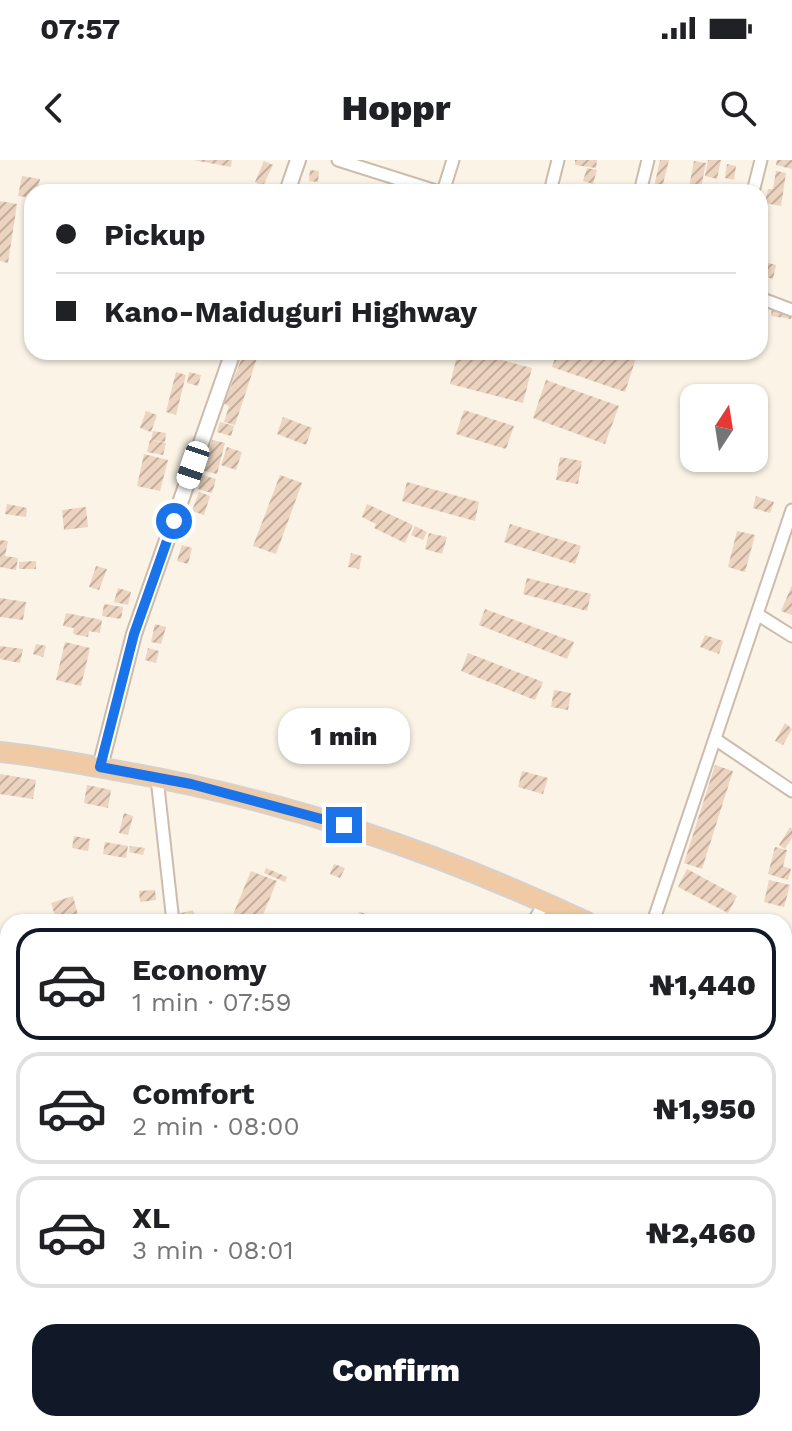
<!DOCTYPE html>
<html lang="en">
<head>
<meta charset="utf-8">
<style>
  body { margin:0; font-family:"Work Sans",sans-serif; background:#f2f2f2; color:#202124; height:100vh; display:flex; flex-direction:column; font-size:30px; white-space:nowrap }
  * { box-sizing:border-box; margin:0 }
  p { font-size:26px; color:#757577 }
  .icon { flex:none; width:44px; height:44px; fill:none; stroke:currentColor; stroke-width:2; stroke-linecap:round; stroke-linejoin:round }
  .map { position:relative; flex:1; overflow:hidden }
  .drawer { position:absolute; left:0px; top:754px; width:792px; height:518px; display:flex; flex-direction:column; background:#fff; border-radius:24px 24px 0 0; box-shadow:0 2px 6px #0004 }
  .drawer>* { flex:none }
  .banner { position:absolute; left:24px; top:24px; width:744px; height:176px; border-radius:24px; box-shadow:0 2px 6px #0004; display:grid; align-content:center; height:176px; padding:0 32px; background:#fff }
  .needle { width:52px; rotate:12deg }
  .fabs { position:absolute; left:680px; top:224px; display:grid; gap:16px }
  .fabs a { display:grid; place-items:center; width:88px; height:88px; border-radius:16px; background:#fff; box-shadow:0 2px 6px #0004; font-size:40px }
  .end { position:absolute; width:36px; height:36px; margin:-18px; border:10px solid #1a73e8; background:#fff; box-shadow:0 0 0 4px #fff }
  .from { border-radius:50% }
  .bubble { position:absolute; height:56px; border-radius:24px; background:#fff; box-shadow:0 2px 6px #0004; font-size:26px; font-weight:800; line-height:56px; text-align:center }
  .car { position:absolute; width:24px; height:48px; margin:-24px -12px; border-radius:10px; box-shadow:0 0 6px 2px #0007; background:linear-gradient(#fff 24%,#345 0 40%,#fff 0 76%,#345 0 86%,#fff 0) }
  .banner b { display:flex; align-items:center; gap:28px; height:76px; font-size:30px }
  .banner b+b { border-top:2px solid #e0e0e0 }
  .banner i { width:20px; height:20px; background:#202124 }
  ul { padding:14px 0 0; list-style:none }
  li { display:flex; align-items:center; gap:24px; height:112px; margin:0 16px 12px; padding:0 16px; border:4px solid #e0e0e0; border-radius:24px }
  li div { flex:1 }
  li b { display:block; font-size:30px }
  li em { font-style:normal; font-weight:800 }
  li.on { border-color:#111827 }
  li>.icon { width:72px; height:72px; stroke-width:1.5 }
  .cta { display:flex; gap:16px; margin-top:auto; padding:16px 32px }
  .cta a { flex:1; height:92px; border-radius:24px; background:#111827; color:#fff; font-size:32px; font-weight:800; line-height:92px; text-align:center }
  .status { display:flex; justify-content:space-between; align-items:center; height:56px; padding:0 40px; background:#fff; direction:ltr }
  .status svg { height:22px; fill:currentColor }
  header { display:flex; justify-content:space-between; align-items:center; height:104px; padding:0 32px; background:#fff; font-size:36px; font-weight:800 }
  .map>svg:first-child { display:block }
  .building { fill:url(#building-hatch) }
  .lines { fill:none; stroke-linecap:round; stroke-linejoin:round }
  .minor-casing { stroke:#cbbcad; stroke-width:15 }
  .tertiary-casing { stroke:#cbbcad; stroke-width:18 }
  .trunk-casing { stroke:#d7d1cd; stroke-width:22 }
  .minor { stroke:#fff; stroke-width:11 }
  .tertiary { stroke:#fff; stroke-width:14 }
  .trunk { stroke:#f0caa4; stroke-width:18 }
  .route { stroke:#1a73e8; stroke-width:10 }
</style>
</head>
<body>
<div class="status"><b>07:57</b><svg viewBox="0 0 49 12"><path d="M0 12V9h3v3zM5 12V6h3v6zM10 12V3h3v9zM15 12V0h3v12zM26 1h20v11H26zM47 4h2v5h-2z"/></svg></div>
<header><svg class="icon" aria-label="back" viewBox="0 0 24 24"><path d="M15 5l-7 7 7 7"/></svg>Hoppr<svg class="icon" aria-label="search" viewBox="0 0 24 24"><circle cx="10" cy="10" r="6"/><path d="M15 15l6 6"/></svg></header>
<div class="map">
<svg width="792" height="1271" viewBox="0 0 792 1271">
  <defs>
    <pattern id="building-hatch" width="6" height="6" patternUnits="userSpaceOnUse" patternTransform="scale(2)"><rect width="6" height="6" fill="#edd4c0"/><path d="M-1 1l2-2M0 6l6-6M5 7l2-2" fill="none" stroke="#c4af9e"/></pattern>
  </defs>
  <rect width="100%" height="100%" fill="#faf3e6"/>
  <path class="building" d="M193 0H232L231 7Z
    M575 0H597L596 8 575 5Z
    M660 0H669L661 32H653Z
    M708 0H721L717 19 705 16Z
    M777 0H792V9L776 5Z
    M264 1 273 5 263 26 255 22Z
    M694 1 706 3 700 32H688Z
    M727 4 736 6 734 20 725 18Z
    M587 8 597 10 593 24 583 21Z
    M310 10 319 11 318 22 309 21Z
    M776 11 786 13 781 46 765 43 768 29H773Z
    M22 16 40 19 37 32H32V38L18 36Z
    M0 41 17 44 8 103 0 101Z
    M765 102 776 105 773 119 762 116Z
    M772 148 792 151 791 159 771 156Z
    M244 192H259L235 265 224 262 229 246 224 244Z
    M458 192H470L532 208 523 243 450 224Z
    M557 192H627L637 195 625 232 552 207Z
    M176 212 186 215 176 255 166 252Z
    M189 212 201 215 198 226 187 223Z
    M546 220 619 246 605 284 533 258Z
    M464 250 514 266 506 289 456 274Z
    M146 251 157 255 151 272 140 268Z
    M283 257 312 268 306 285 277 274Z
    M220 262 234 266 231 276 217 272Z
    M153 271 166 273 165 282 151 280Z
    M150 280 166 283 163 295 147 292Z
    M212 280 225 283 217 314 204 311Z
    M227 287 242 292 236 310 221 305Z
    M144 294 168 300 160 331 137 326Z
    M560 297 582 301 578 324 556 320Z
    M202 315 216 319 212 333 198 329Z
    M280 315 302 323 276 394 253 386Z
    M407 322 479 342 475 361 402 341Z
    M199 332 210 336 204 355 192 351Z
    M756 336 774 342 770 353 753 348Z
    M7 344 27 348 26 357 5 354Z
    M367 344 413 365 405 383 374 368 376 364 362 357Z
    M86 347 88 367 64 370 62 350Z
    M510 364 581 386 575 404 504 382Z
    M415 366 427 372 423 380 411 375Z
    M737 371 755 375 745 412 728 407Z
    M429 373 447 377 442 394 425 389Z
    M0 380 8 381 5 396 18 398 16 410 0 407Z
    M182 385 192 388 188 404 177 401Z
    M351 393 362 396 359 409 348 407Z
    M36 401V409H19V402Z
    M96 406 107 409 99 430 89 427Z
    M527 418 591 434 587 451 523 434Z
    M792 425V455L781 451Z
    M118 428 131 432 128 445 114 442Z
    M0 438 26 442 23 460 0 457Z
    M104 444 123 447 121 459 102 456Z
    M485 449 574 482 567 499 479 465Z
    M66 453 102 460 100 473 89 471 88 477 73 474 74 468 63 466Z
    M155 464 166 467 161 484 151 482Z
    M705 475 723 481 719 494 700 487Z
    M65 482 90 488 81 526 56 520Z
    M36 484 46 486 43 497 33 494Z
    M0 486 23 489 20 503 0 499Z
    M148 488 159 491 156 503 145 500Z
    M468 493 543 522 535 540 461 511Z
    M554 530 571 533 568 550 551 547Z
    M785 563 792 569 783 585 775 581Z
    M715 605 733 611 702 709 684 703Z
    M522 611 548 618 543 634 518 627Z
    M0 614 36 620 33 639 0 634Z
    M87 625 111 630 108 648 84 643Z
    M124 653 133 656 128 675 119 673Z
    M790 667 792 669V678L785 689 779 685Z
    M74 676 90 679 88 691 72 688Z
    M105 682 128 686 126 698 103 694Z
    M130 686 145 688 143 695 129 692Z
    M775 687 787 690 783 706 791 709 788 720 768 714Z
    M334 704 345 708 340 718 330 714Z
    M266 708 287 717 285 722 264 713Z
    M687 709 737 736 728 753 678 727Z
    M251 711 277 721 260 762H230Z
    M769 720 790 725 784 747 764 742Z
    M155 730 156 740 140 742 139 731Z
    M73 736 79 759 57 762 51 743Z
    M193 750 195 760 180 762 178 754Z
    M359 752 383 758 382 762H356Z
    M0 862 8 863 7 887 0 886Z
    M0 940 8 942V962L0 960Z
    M784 1155 792 1159V1190L784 1186Z
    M8 1215V1249L0 1250V1216Z
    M2 1252H8V1264H16V1266L3 1267Z
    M173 1264 224 1266 225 1271H200V1266L174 1271Z
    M689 1264H727L739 1271H690L686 1269Z"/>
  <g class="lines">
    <defs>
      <path id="minor" d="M338 0 439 32
        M443 32 453 0
        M550 32 558 0
        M640 32 648 0
        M753 32 761 0
        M760 138 792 150
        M757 454 792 476
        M715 579 792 631
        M157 618 173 762
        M533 762 545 743
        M653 762 792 350
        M784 1023 792 1010
        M0 1027H8
        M0 1173 8 1175
        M0 1203 8 1201
        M51 1264 52 1271
        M235 1264 236 1271
        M492 1264 503 1271
        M131 1271 136 1264
        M379 1271V1264
        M632 1271 637 1264"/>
      <path id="tertiary" d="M287 32 298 0
        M100 607 134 474 233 192"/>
      <path id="trunk" d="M0 592C40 596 80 604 120 611 288 641 433 690 587 762
        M784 869 792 874"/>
    </defs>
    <use href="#minor" class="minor-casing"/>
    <use href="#tertiary" class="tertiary-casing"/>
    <use href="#trunk" class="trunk-casing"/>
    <use href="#minor" class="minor"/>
    <use href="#tertiary" class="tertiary"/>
    <use href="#trunk" class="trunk"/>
  </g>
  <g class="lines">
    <path class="route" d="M174 361 134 474 100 607 191 624 344 665"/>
  </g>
</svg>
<div class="fabs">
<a><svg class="needle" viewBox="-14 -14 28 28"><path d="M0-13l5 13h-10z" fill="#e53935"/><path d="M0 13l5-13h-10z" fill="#757577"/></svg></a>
</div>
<i class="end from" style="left:174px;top:361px"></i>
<i class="end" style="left:344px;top:665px"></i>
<div class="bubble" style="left:278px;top:548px;width:132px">1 min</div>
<i class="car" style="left:193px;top:305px;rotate:199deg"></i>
<div class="banner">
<b><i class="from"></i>Pickup</b>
<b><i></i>Kano-Maiduguri Highway</b>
</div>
<section class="drawer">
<ul>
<li class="on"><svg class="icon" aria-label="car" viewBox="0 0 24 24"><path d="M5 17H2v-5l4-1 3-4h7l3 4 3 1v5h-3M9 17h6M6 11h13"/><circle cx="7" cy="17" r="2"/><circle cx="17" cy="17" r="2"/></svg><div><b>Economy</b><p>1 min · 07:59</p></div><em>₦1,440</em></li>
<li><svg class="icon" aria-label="car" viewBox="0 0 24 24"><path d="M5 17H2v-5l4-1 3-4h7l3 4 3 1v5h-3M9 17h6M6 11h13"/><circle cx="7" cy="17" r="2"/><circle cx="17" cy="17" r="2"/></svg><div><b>Comfort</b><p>2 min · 08:00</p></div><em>₦1,950</em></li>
<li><svg class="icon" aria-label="car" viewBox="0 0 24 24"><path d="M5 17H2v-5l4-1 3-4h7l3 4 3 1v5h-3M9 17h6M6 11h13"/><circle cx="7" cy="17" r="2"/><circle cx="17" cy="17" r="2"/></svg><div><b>XL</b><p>3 min · 08:01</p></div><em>₦2,460</em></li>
</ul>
<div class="cta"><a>Confirm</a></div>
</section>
</div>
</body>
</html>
